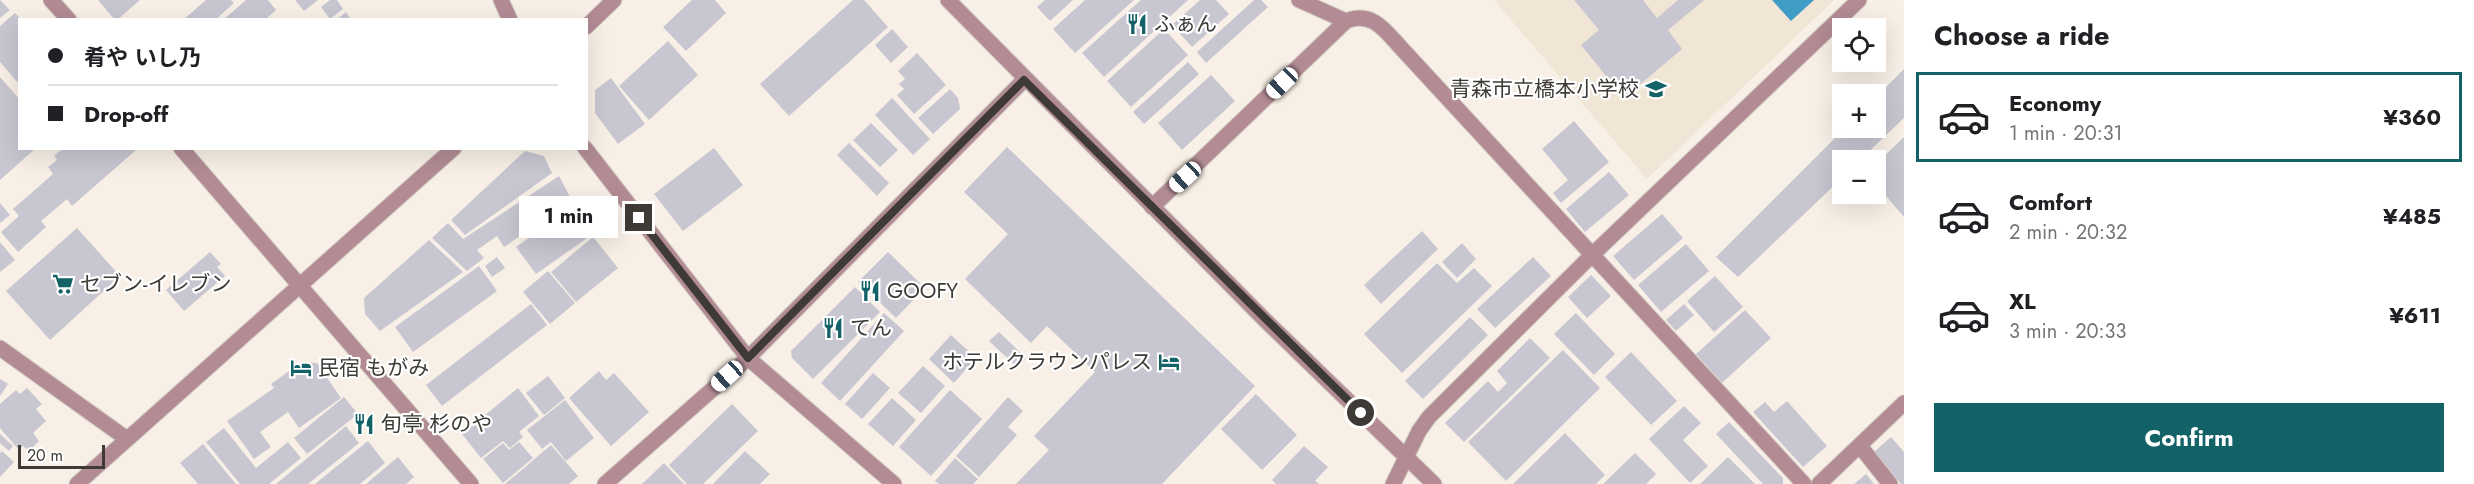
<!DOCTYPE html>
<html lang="en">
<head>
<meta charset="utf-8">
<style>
  body { margin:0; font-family:Jost,"Noto Sans JP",sans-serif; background:#f6f6f6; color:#202124; height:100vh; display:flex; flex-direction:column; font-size:22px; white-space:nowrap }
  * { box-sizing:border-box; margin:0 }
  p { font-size:20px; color:#757577 }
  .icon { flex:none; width:33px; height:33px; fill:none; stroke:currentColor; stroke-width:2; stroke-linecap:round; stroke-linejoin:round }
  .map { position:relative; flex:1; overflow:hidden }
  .drawer { display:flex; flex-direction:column; background:#fff; width:570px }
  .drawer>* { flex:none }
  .hud { position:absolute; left:18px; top:18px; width:570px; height:132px; border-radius:0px; box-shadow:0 6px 24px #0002; display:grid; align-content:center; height:132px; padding:0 30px; background:#fff }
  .controls { position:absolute; left:1832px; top:18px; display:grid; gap:12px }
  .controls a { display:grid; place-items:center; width:54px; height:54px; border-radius:0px; background:#fff; box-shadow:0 6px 24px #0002; font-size:30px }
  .scale { position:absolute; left:18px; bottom:15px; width:87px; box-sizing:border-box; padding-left:6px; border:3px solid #3e3b37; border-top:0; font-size:16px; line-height:21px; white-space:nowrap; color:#3e3b37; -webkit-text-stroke:4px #fff; paint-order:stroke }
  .end { position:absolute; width:27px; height:27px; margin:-14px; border:8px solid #3e3b37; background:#fff; box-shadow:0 0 0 3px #fff }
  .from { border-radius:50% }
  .bubble { position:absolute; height:42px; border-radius:0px; background:#fff; box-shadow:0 6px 24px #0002; font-size:20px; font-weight:700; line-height:42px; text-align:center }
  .car { position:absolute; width:18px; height:36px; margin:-18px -9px; border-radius:8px; box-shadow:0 0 4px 2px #0007; background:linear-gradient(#fff 24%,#345 0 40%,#fff 0 76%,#345 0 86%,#fff 0) }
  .hud b { display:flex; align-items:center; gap:21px; height:57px; font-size:22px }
  .hud b+b { border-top:2px solid #e0e0e0 }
  .hud i { width:15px; height:15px; background:#202124 }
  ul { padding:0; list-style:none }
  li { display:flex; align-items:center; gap:18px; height:90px; margin:0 12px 9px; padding:0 18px; border:3px solid transparent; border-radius:0px }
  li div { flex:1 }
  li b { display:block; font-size:22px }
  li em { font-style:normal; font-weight:700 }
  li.on { border-color:#126267 }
  li>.icon { width:54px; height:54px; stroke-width:1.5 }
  h2 { padding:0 30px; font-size:27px; line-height:72px }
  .cta { display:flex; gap:12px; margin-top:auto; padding:12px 30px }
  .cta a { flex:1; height:69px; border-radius:0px; background:#126267; color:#fff; font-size:24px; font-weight:700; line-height:69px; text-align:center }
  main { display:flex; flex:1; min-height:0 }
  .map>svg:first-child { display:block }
  .built { fill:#f1e5d5 }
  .water { fill:#419dc7 }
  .building { fill:#c8c6d1 }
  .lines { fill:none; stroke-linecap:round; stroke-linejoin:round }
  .minor-casing { stroke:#d3ccc3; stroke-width:17 }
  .minor { stroke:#b28b94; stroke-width:15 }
  .route { stroke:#3e3b37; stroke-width:8 }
  .labels { text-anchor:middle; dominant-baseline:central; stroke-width:4.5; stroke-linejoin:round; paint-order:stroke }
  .poi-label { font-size:21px; fill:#3e3b37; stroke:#fff; text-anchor:start }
</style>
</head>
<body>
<main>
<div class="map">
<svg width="1904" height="484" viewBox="0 0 1904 484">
  <rect width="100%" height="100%" fill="#f8f0e6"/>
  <path class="built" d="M1494 0H1834L1647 179Z"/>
  <path class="water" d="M1772 0H1814L1791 21Z"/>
  <path class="building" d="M0 0 10 10 0 18Z
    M98 0H140L117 20H115Z
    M206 0H231L234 3 215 20H183Z
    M246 0H268L276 10 265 20H223Z
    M295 0H318L304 11Z
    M330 0H337L343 9 330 19 321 7Z
    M692 0H715L726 13 686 51 663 27Z
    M853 0H864L888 27 789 116 760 84Z
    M1045 0H1073L1050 21 1037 7Z
    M1085 0H1134L1075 53 1053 29Z
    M1141 0H1188L1104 77 1082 53Z
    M1200 0H1216L1229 14 1192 47 1172 25Z
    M1254 0H1261L1268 7 1206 63 1197 52Z
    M1574 0H1643L1657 18 1678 0H1704L1668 30 1682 49 1624 98 1581 45 1599 30Z
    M346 12 351 20H336Z
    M15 13 20 18V85L0 62V26Z
    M892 29 908 47 891 63 875 45Z
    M1164 29 1188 55 1131 107 1107 81Z
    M668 41 698 75 649 120 619 86Z
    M917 53 946 85 914 114 897 95 904 89 899 84 905 79 898 71Z
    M1188 62 1199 74 1144 124 1133 112Z
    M1904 69V118L1860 160H1842V178L1738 277 1716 257 1845 128H1875V98Z
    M1211 75 1235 101 1182 150 1158 123Z
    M0 77 20 100V148H36L0 180Z
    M611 78 645 124 618 144 595 113V90Z
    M950 89 958 98 960 109 933 134 918 118Z
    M892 98 930 139 913 155 875 115Z
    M1574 121 1609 162 1561 203 1553 193 1568 180 1542 149Z
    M871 123 898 150 880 167 853 140Z
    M1904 137V217L1875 183V165Z
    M849 143 889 183 877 196 837 155Z
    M1007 147 1255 386 1162 484H1016L1049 450 1034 436 1095 372 1047 326 1031 343 965 279 1008 234 964 192Z
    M63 148H135L136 150 72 206 67 199 41 221 46 227 18 252 1 232 19 216 13 209 53 174 48 167 57 160 54 156Z
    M714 148 743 185 683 231 654 194Z
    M525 151 544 156 552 173 465 235 451 220Z
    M1609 172 1629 195 1585 232 1566 209Z
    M559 176 572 201 504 247 497 236 477 250 484 258 467 271 432 238 448 223 463 239Z
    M0 203 10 215 0 223Z
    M577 203 597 231 536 274 516 247Z
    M1662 214 1683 238 1634 280 1613 256Z
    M77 228 120 276 50 340 6 291Z
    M1422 231 1438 249 1381 304 1364 285Z
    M593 237 618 268 576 302 551 272Z
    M429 240 463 272 380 331 365 314 364 298Z
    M0 242 15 260 0 272Z
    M1462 243 1476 259 1457 278 1442 262Z
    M1686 244 1709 271 1661 312 1638 285Z
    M210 252 221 264 217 267 225 276 184 311 166 290Z
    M888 252 925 288 896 318 858 282Z
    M497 257 505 268 492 277 485 266Z
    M1533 257 1551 276 1495 328 1477 309Z
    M1437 263 1457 283 1474 268 1492 286 1402 373 1364 334Z
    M479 266 497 291 413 352 395 327Z
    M548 271 575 303 550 324 523 292Z
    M1591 275 1611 296 1587 318 1568 297Z
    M1715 276 1743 307 1714 332 1687 301Z
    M855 287 880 312 813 379 792 358 791 351Z
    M531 304 547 325 442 406 426 385Z
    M1684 304 1694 315 1676 331 1666 320Z
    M1745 310 1771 338 1722 383 1696 354Z
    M884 313 904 331 840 401 821 383Z
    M1576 313 1615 354 1594 375 1554 334Z
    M1470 317 1488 335 1423 399 1405 381Z
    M999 332 1026 358 1017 367 989 341Z
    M951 335 976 358 954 383 929 359Z
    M1530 338 1550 358 1464 442 1445 423 1488 381 1498 392 1507 383 1497 371Z
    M1563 350 1600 388 1506 481 1468 442Z
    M1631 352 1677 401 1651 425 1605 377Z
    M302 362 317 363 341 398 299 428 288 412 260 432 271 447 254 459 227 421 274 388 271 384Z
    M923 366 945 386 921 413 898 393Z
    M599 371 606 380 614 373 649 412 611 446 569 398Z
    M873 373 890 388 862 419 845 404Z
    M548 376 565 398 544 415 526 393Z
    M0 379 8 384 0 396Z
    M27 388 42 404 36 409 46 421 33 433 39 441 29 451 23 446 19 450 0 428V404L16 390 20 394Z
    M518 388 539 416 519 432 523 437 510 448 503 441 481 458 462 434Z
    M950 390 982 419 931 476 899 447Z
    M1256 394 1297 435 1262 470 1221 429Z
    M344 397 358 414 307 454 294 438Z
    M1008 397 1023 411 1008 427 1017 435 979 477 956 456Z
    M892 398 916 420 893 446 868 424Z
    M565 400 594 438 566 461 551 442 542 449 527 430Z
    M1787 401 1827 446 1803 467 1753 412 1765 402 1774 412Z
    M732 404 758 431 703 484H687L669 465Z
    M1684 406 1701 423 1683 440 1708 466 1690 483 1649 439Z
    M1729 422 1783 478V484H1763L1716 434Z
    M346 426 359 443 308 484H276Z
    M224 428 256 468 288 442 301 458 269 484H240L206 442Z
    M1565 433 1605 475 1596 484H1513Z
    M0 434 13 446 9 451 0 443Z
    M1891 437 1904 452V484H1901L1874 452Z
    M368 441 385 463 360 484H315Z
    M519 442 533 458 503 483 483 459 503 443 509 450Z
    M203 444 236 484H198L180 463Z
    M551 445 578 476 569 484H505Z
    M1304 446 1328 467 1315 481 1319 484H1276L1272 480Z
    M2 451 14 462 0 477V453Z
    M745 451 770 474 760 484H713Z
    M1635 453 1656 474 1646 484H1603Z
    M398 457 414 477 406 484H366Z
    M1728 457 1755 484H1700Z
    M955 458 978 479 973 484H939L935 481Z
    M664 463 684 484H642Z
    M1866 474 1874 484H1854Z"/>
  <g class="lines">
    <defs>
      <path id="minor" d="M51 0 69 20
        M501 0 510 20
        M948 0 1267 322 1434 484
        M1299 0 1346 21
        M586 27 614 0
        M181 148 471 484
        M585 148 748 358 894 484
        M1152 207 1346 21C1373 10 1386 32 1403 50L1804 484
        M0 348 127 439
        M1860 446 1890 484
        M77 484 454 148
        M605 484 748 358 1024 80
        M1393 484 1419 431 1429 417 1593 254 1859 0
        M1819 484 1904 403"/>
    </defs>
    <use href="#minor" class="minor-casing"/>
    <use href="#minor" class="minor"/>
  </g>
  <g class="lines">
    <path class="route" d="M639 218 748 358 1024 80 1361 413"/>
  </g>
  <defs>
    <symbol id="restaurant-bare" viewBox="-9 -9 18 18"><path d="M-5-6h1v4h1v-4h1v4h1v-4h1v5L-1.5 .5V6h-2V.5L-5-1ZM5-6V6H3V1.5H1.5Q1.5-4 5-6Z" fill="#126267" stroke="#fff" stroke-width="2.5" paint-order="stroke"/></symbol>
    <symbol id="school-bare" viewBox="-9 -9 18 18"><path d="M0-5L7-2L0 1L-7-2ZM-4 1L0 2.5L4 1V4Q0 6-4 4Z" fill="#126267" stroke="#fff" stroke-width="2.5" paint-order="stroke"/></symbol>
    <symbol id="supermarket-bare" viewBox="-9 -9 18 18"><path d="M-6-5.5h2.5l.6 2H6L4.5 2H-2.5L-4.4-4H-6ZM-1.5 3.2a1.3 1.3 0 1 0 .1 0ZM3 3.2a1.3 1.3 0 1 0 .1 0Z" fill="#126267" stroke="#fff" stroke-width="2.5" paint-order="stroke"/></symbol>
    <symbol id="hotel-bare" viewBox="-9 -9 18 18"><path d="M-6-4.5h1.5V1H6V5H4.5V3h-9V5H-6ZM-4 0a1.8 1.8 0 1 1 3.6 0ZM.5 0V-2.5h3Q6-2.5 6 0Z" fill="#126267" stroke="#fff" stroke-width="2.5" paint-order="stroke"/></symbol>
  </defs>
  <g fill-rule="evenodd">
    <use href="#restaurant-bare" x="1122" y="9" width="30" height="30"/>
    <use href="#school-bare" x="1641" y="74" width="30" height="30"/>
    <use href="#supermarket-bare" x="48" y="269" width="30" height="30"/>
    <use href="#restaurant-bare" x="855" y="276" width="30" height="30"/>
    <use href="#restaurant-bare" x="818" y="313" width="30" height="30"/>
    <use href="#hotel-bare" x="1154" y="347" width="30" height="30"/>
    <use href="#hotel-bare" x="286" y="353" width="30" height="30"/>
    <use href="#restaurant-bare" x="349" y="409" width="30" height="30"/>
  </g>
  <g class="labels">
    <g class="poi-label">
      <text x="1154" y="24">ふぁん</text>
      <text x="1639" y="89" text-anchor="end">青森市立橋本小学校</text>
      <text x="80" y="284">セブン-イレブン</text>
      <text x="887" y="291">GOOFY</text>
      <text x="850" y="328">てん</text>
      <text x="1152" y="362" text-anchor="end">ホテルクラウンパレス</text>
      <text x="318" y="368">民宿 もがみ</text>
      <text x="381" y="424">旬亭 杉のや</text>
    </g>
  </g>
</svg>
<div class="controls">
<a><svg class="icon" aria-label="locate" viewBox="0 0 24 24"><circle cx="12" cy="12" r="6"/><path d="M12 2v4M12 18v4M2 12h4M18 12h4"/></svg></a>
<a>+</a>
<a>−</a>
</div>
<div class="scale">20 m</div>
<i class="end from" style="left:1361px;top:413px"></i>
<i class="end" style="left:639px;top:218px"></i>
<div class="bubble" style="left:519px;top:196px;width:99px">1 min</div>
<i class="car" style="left:1282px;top:83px;rotate:226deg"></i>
<i class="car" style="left:1185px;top:177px;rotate:227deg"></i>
<i class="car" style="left:727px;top:376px;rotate:228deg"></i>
<div class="hud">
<b><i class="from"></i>肴や いし乃</b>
<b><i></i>Drop-off</b>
</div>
</div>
<section class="drawer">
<h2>Choose a ride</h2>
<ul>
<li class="on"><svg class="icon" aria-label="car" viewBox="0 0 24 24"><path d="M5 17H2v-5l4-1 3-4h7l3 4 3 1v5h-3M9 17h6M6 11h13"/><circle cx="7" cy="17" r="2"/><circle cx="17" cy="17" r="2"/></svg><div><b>Economy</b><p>1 min · 20:31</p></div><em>¥360</em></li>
<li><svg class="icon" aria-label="car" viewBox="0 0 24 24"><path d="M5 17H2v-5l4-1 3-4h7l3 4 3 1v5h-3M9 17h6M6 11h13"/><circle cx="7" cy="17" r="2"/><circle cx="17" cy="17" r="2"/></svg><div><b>Comfort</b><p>2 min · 20:32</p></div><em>¥485</em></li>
<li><svg class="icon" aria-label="car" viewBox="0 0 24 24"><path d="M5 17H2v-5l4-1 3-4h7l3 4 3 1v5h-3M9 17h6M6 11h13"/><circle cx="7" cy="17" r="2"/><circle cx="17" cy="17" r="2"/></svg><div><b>XL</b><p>3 min · 20:33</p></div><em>¥611</em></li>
</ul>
<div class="cta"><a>Confirm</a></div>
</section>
</main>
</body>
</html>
